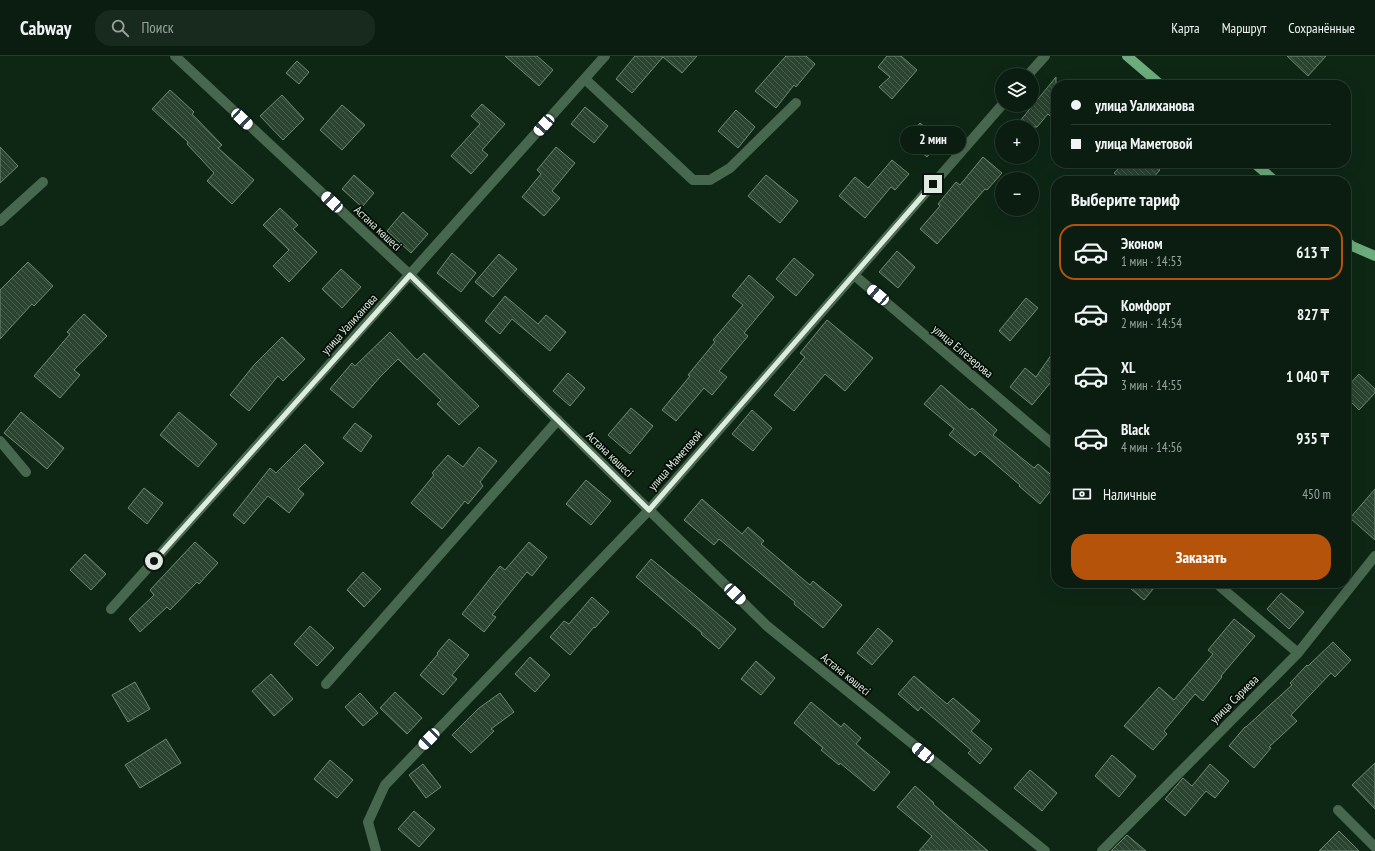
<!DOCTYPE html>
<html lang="ru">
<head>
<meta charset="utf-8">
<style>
  body { margin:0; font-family:"PT Sans Narrow",sans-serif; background:#182a1e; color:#f1f3f6; height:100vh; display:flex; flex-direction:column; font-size:15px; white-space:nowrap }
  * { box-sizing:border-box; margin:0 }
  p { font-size:13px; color:#99a29f }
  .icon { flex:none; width:22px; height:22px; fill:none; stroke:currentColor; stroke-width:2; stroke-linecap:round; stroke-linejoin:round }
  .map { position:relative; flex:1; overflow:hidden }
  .panel { position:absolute; left:1051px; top:120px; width:300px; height:412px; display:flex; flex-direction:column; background:#0a1d10; border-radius:16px; box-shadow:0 4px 16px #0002,0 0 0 1px #2a3b30 }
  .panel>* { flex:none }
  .hud { position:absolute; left:1051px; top:24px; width:300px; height:88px; border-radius:16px; box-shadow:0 4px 16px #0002,0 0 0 1px #2a3b30; display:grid; align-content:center; height:88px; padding:0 20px; background:#0a1d10 }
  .buttons { position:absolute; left:995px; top:12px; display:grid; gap:8px }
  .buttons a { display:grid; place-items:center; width:44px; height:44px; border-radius:50%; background:#0a1d10; box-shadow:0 4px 16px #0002,0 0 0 1px #2a3b30; font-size:20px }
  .end { position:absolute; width:18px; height:18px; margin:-9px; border:5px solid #ddecdf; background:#111; box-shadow:0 0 0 2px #111 }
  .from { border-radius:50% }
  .bubble { position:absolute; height:28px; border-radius:14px; background:#0a1d10; box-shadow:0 4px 16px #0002,0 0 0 1px #2a3b30; font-size:13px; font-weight:700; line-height:28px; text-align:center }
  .car { position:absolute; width:12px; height:24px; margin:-12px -6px; border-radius:5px; box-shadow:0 0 3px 1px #0007; background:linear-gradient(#fff 24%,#345 0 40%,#fff 0 76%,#345 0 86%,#fff 0) }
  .hud b { display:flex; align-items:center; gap:14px; height:38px; font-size:15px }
  .hud b+b { border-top:1px solid #2a3b30 }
  .hud i { width:10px; height:10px; background:#f1f3f6 }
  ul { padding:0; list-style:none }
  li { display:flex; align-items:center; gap:12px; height:56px; margin:0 8px 6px; padding:0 12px; border:2px solid transparent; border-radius:16px }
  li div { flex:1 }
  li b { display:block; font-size:15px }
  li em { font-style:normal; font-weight:700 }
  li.current { border-color:#b45309 }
  li>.icon { width:36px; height:36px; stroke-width:1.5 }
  h2 { padding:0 20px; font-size:18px; line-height:48px }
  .pay { display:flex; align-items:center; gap:10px; height:44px; padding:0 20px; font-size:15px }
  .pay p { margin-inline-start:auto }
  .cta { display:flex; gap:8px; margin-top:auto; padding:8px 20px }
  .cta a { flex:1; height:46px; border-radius:16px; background:#b45309; color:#fff; font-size:16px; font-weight:700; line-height:46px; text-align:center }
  header { display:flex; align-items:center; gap:24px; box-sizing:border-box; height:56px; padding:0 20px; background:#0a1d10; border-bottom:1px solid #2a3b30 }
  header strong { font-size:19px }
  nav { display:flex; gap:22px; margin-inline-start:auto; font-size:14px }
  .search { width:280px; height:36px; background:#182a1e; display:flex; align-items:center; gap:10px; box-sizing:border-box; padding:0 14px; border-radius:16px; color:#99a29f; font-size:15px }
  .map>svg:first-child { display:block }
  .building { fill:url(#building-back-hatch); stroke:#6e8a74 }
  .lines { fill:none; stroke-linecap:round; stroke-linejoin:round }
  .minor { stroke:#48674f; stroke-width:10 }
  .major { stroke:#6cad7b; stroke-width:10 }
  .route { stroke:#ddecdf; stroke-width:5 }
  .labels { text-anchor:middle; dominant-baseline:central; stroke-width:3.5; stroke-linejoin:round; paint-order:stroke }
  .street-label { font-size:12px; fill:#ddecdf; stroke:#040d06 }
</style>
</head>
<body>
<header>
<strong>Cabway</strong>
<div class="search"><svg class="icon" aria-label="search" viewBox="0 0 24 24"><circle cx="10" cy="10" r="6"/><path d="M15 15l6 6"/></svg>Поиск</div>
<nav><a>Карта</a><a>Маршрут</a><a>Сохранённые</a></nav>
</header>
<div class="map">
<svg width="1375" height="795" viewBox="0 0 1375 795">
  <defs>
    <pattern id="building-back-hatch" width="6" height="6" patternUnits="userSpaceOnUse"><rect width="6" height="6" fill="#2a4430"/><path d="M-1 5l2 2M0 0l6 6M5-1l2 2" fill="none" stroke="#485f4e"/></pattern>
  </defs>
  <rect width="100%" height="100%" fill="#0e2715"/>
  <path class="building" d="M505 0H537L553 14 539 30Z
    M635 0H697L682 17 663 1 632 37 616 23Z
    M786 0H806L815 8 796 31 794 29 776 52 755 35Z
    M887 0H901L917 14 892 43 879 31 890 21 878 11Z
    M1287 0H1326L1308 20Z
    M297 5 309 16 299 28 286 17Z
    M1056 21V65L1048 58 1037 71H1015Z
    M170 34 194 56 192 58 222 89 218 92 254 124 232 148 207 125 214 117 187 88 188 86 152 53Z
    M282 39 304 63 283 84 260 60Z
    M482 48 505 68 482 94 488 99 471 118 451 100 480 68 471 60Z
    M342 49 365 69 342 94 320 74Z
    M585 51 608 70 594 87 571 68Z
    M736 54 755 71 738 92 718 75Z
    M920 67 941 84 927 101 907 84Z
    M0 91 18 110 0 127Z
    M556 91 575 107 552 135 560 142 544 160 522 141 541 118 537 114Z
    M983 101 1002 117 987 134 985 133 937 188 920 173 940 150 938 148 956 126 960 129Z
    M892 104 909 118 895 134 891 131 865 162 839 140 855 121 868 132Z
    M1124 107H1152L1160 114 1150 125H1123L1114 117Z
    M354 119 374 137 362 151 342 133Z
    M766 119 798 145 780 167 748 140Z
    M280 152 298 169 293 173 317 196 289 226 273 210 289 194 263 169Z
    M403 156 428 178 411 197 387 175Z
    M897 195 915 211 898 232 879 216Z
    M452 197 476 217 461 236 437 217Z
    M499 198 517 213 493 241 475 226Z
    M794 202 814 219 796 240 776 223Z
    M28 206 53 230 34 250 32 248 0 283V234Z
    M341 213 361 231 342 252 322 233Z
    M749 219 774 241 744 277 748 280 719 315 727 321 712 339 704 332 676 365 662 354 690 320 688 319 715 286 713 284 743 249 732 240Z
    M505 240 538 268 546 259 566 276 550 295 512 263 500 278 485 265Z
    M1026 242 1038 252 1010 285 999 275Z
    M84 258 107 280 74 314 80 319 60 342 34 320 70 278 67 276Z
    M827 264 873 302 845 335 825 318 794 355 774 339 805 301 800 297Z
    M390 276 417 304 424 297 479 350 459 369 437 348 441 344 398 303 380 321 353 352 330 333 352 307 355 310Z
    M282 281 305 303 283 325 278 320 249 355 230 339 254 309Z
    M1056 292V320L1032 349 1010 331 1025 312 1036 321Z
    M568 317 585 332 570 350 553 335Z
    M1359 318 1375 333V337L1359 354 1346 341V332Z
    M941 329 970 354 972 352 997 374 993 379 1034 412 1038 408 1056 423V428L1040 448 1019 430 1020 429 980 395 975 400 949 379 954 373 924 348Z
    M631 352 653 370 630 398 608 379Z
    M752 354 772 372 753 395 732 378Z
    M21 356 64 392 47 413 4 377Z
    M179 356 217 388 198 411 160 379Z
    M355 367 372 380 361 396 343 382Z
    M305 388 324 407 298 433 304 438 289 457 268 440 244 468 233 459 270 412 276 417Z
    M479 391 497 405 480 426 483 430 468 448 465 445 442 473 411 447 434 419 432 417 448 399 463 411Z
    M586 424 611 445 591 469 566 448Z
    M144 432 163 447 147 468 128 452Z
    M1375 433V484L1350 462Z
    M702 443 742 478 748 471 764 485 761 488 810 529 813 525 842 549 823 572 794 548 795 546 719 483 714 489 684 464Z
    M195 486 218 507 199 528 197 526 170 554 167 551 140 576 129 563 154 539 150 534Z
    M529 486 547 501 532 520 527 516 492 559 496 561 484 576 462 558 500 510 505 514Z
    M85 498 106 518 91 534 70 514Z
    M651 503 736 573 719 593 701 578 702 577 636 521Z
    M363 516 381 533 364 551 347 534Z
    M1124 527H1158L1144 544Z
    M1281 537 1304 556 1289 573 1267 553Z
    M592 541 609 556 595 572 594 571 570 599 550 581 564 565 569 568Z
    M1234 563 1255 580 1221 620 1222 621 1203 645 1195 638 1164 675 1167 678 1153 694 1124 670 1159 631 1174 644 1213 598 1208 594Z
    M310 570 334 592 317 610 294 588Z
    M878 572 893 585 872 609 857 597Z
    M449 583 469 599 452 619 457 623 443 639 420 619 438 598 437 597Z
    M1333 586 1351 604 1335 621 1331 617 1291 659 1297 665 1269 691 1271 692 1254 712 1229 690 1245 671H1246L1292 629 1290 627 1307 609 1308 610Z
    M530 601 550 619 535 636 515 618Z
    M756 605 775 622 761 639 741 623Z
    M271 618 293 643 274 660 252 635Z
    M914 620 947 648 953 642 980 665 971 675 992 693 980 708 968 697 971 694 921 651 918 655 898 638Z
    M135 626 150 653 128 666 112 639Z
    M395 636 422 662 407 678 380 652Z
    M360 637 378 657 363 670 345 651Z
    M500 637 514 656 491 673 494 675 471 697 452 679 479 652Z
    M811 646 841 671 844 667 861 682 856 688 890 716 874 735 840 707 839 709 821 694 823 692 794 667Z
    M166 683 181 707 140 732 125 709Z
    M1112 699 1136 720 1119 741 1095 720Z
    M330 704 353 724 337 742 314 723Z
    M1375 707V753L1352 729Z
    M423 708 441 731 426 742 409 719Z
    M1210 708 1229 725 1215 742 1206 735 1185 760 1165 743 1183 722 1192 730Z
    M1030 714 1057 737 1042 755 1014 732Z
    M915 730 934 747 933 748 988 795H919L932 780 897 751Z
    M414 755 435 773 419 791 398 773Z
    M1339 775 1359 795H1319Z
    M1127 779 1146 795H1111Z"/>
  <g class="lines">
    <path class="minor" d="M175 0 410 219 767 570 1045 795
      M1028 19 1045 0
      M585 23 693 124H710L730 112 796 47
      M0 165 43 126
      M854 219 1056 391
      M0 385 26 416
      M1216 527 1298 597
      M111 553 605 0
      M326 628 558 364
      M1338 754 1375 791
      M376 795 368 766 385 729 649 454 1002 49
      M1102 795 1298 597 1375 500"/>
    <path class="major" d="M1127 0 1161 29
      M1254 107 1275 125
      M1346 185 1352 190 1375 200"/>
  </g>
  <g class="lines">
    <path class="route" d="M154 505 410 219 649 454 933 128"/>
  </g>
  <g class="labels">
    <g class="street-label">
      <text transform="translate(378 172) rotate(43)">Астана көшесі</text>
      <text transform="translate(349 268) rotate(-48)">улица Уалиханова</text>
      <text transform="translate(963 295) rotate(40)">улица Елгезерова</text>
      <text transform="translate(610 398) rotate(44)">Астана көшесі</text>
      <text transform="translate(675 404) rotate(-49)">улица Маметовой</text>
      <text transform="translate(846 618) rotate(39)">Астана көшесі</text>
      <text transform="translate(1234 643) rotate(-45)">улица Сариева</text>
    </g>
  </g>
</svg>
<div class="buttons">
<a><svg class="icon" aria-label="layers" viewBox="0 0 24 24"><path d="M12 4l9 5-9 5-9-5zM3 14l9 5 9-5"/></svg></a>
<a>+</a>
<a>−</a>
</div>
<i class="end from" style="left:154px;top:505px"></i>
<i class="end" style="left:933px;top:128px"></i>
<div class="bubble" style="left:900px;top:70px;width:66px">2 мин</div>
<i class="car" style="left:242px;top:63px;rotate:133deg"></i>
<i class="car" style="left:544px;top:69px;rotate:222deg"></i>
<i class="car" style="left:332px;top:146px;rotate:313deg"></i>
<i class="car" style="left:878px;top:239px;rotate:310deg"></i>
<i class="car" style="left:735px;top:538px;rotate:134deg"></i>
<i class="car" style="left:429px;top:683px;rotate:224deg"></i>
<i class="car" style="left:923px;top:697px;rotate:309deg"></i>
<div class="hud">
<b><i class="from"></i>улица Уалиханова</b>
<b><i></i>улица Маметовой</b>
</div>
<section class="panel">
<h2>Выберите тариф</h2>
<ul>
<li class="current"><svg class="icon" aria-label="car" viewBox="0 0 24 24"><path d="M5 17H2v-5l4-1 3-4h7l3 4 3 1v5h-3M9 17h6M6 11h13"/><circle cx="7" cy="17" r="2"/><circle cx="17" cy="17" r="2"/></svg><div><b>Эконом</b><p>1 мин · 14:53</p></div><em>613 ₸</em></li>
<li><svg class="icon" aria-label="car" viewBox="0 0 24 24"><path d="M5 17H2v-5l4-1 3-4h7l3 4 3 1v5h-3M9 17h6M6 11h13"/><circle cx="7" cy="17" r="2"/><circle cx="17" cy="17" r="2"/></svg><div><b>Комфорт</b><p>2 мин · 14:54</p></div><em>827 ₸</em></li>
<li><svg class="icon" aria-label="car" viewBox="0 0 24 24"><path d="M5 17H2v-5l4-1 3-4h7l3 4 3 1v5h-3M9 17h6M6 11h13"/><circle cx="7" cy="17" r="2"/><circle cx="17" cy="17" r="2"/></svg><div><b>XL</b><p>3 мин · 14:55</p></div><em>1 040 ₸</em></li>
<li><svg class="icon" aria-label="car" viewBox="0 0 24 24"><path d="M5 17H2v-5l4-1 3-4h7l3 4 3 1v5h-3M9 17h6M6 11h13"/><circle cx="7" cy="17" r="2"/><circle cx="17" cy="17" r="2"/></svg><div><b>Black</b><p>4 мин · 14:56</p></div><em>935 ₸</em></li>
</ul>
<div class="pay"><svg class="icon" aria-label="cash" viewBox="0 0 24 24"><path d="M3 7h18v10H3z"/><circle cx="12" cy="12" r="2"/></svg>Наличные<p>450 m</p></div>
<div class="cta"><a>Заказать</a></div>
</section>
</div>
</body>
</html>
